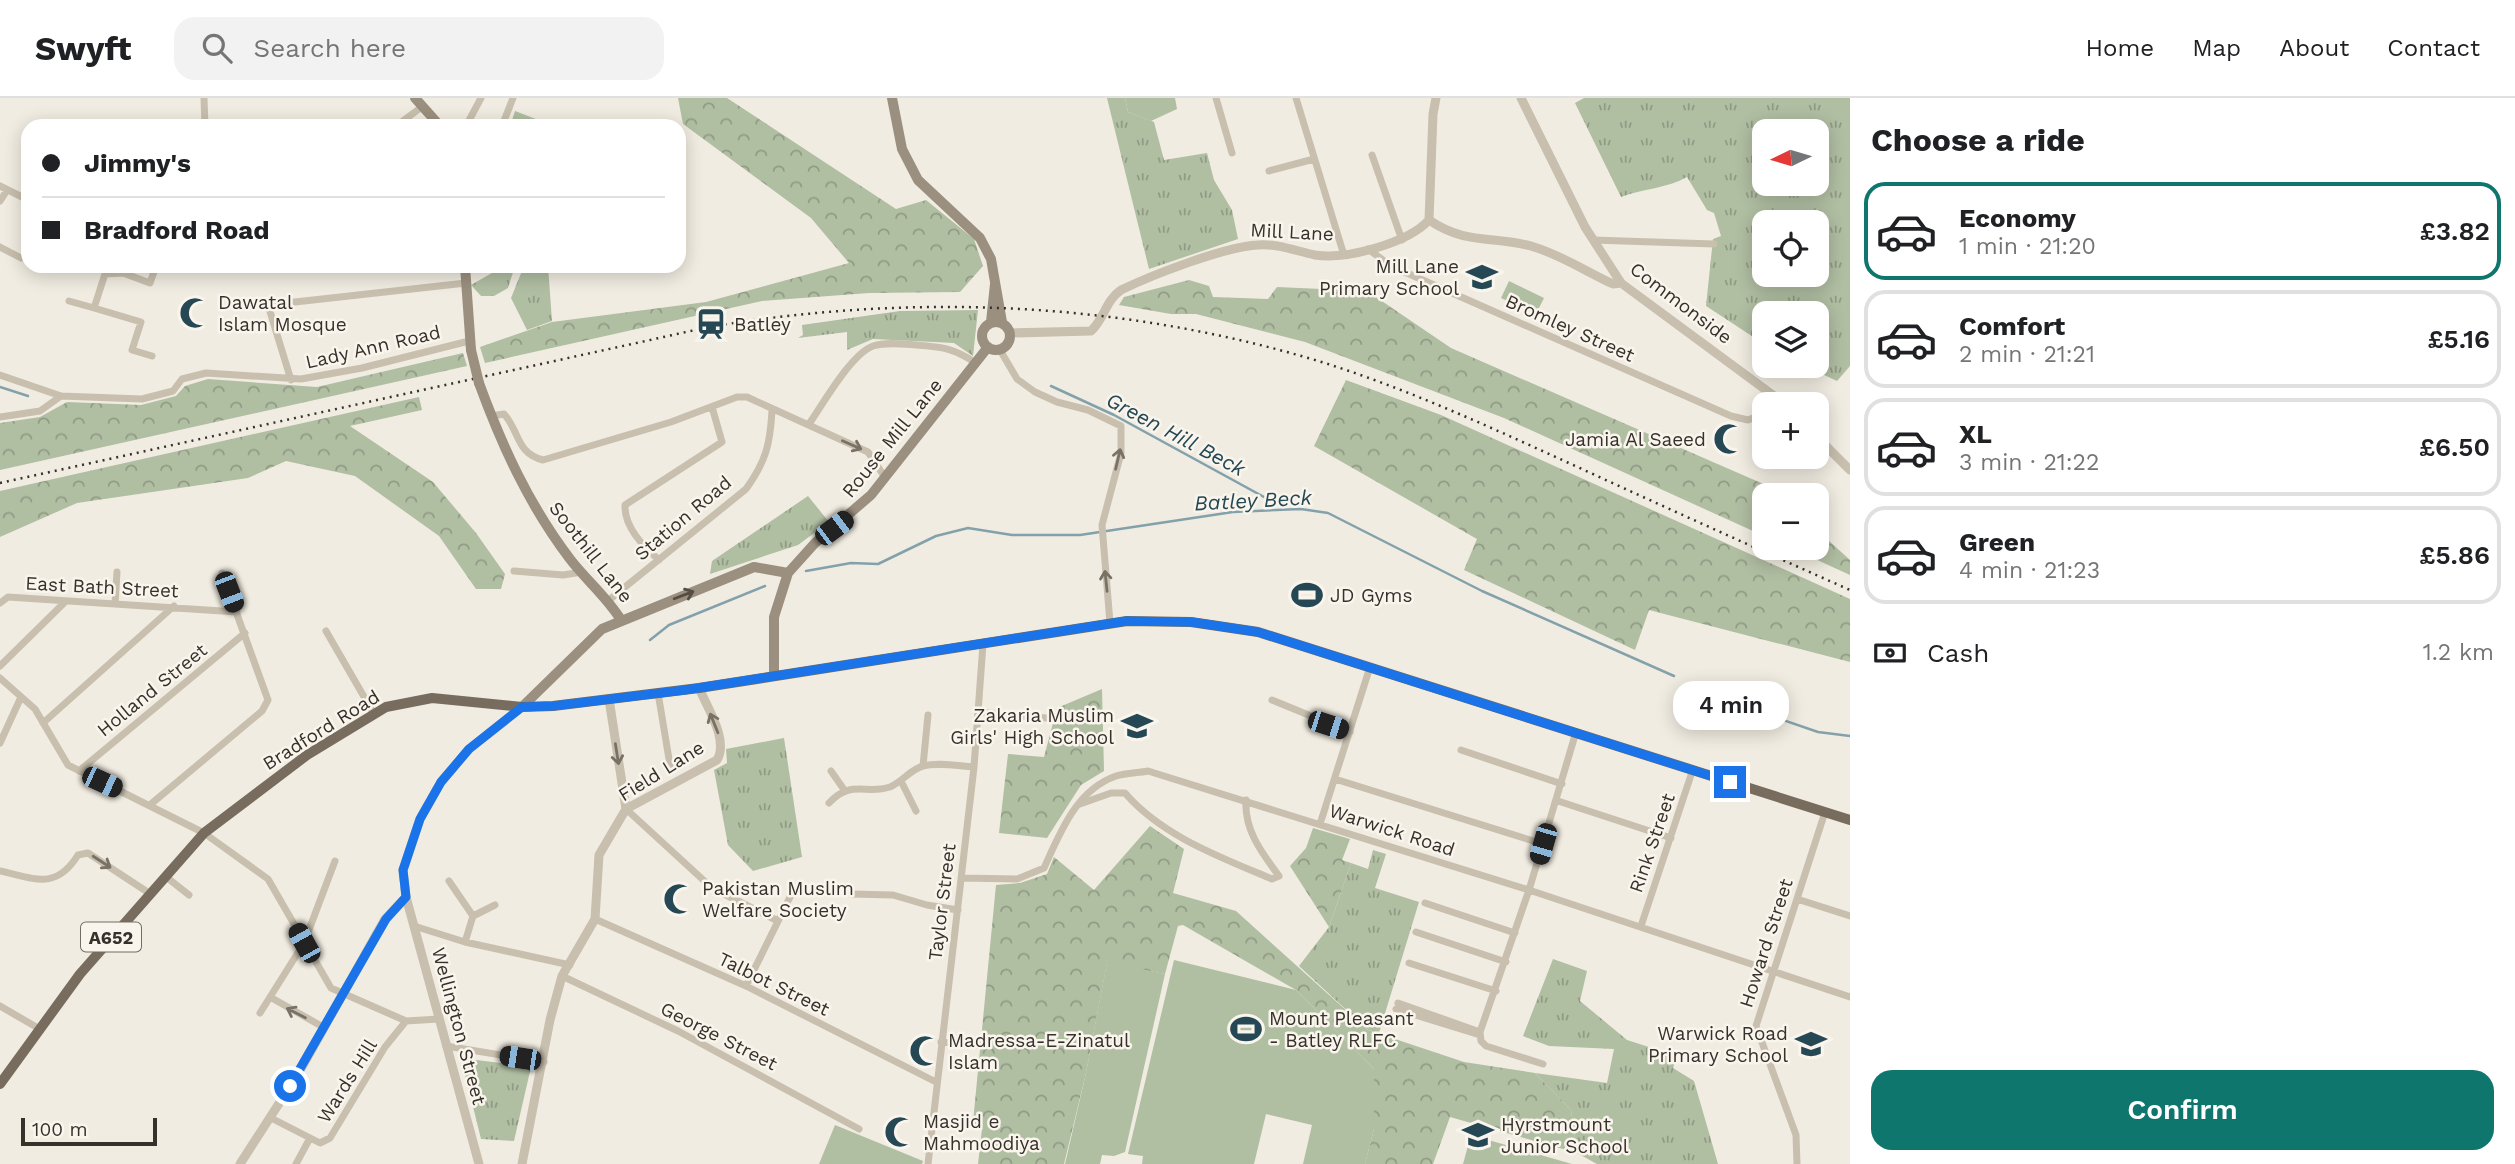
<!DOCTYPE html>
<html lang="en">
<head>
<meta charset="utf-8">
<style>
  body { margin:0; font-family:"Work Sans",sans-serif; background:#f2f2f2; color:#202124; height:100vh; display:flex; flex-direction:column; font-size:26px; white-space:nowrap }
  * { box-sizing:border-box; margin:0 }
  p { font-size:23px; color:#757577 }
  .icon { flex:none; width:38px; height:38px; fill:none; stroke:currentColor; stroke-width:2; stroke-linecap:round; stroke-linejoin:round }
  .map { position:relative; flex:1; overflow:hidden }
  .drawer { display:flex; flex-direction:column; background:#fff; width:665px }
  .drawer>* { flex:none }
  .banner { position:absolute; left:21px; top:21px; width:665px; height:154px; border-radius:21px; box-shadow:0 4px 18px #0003; display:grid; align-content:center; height:154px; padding:0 21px; background:#fff }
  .needle { width:46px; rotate:265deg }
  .controls { position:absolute; left:1752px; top:21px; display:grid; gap:14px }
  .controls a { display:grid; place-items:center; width:77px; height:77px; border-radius:14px; background:#fff; box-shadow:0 4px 18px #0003; font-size:35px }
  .scale { position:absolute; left:21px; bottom:18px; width:136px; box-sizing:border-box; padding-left:7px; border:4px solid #37312b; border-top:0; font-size:19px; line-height:24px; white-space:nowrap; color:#37312b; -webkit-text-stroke:5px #f9f5ed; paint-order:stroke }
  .end { position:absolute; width:32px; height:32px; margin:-16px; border:9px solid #1a73e8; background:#fff; box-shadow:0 0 0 4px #fff }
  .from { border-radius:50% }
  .bubble { position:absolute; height:49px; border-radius:21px; background:#fff; box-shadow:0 4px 18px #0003; font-size:23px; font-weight:600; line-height:49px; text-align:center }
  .car { position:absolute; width:21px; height:42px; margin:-21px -10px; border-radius:9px; box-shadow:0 0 5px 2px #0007; background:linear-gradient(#222 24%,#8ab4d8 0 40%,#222 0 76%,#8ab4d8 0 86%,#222 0) }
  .banner b { display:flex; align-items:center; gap:24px; height:66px; font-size:26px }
  .banner b+b { border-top:2px solid #e0e0e0 }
  .banner i { width:18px; height:18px; background:#202124 }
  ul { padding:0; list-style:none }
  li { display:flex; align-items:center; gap:21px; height:98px; margin:0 14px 10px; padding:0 7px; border:4px solid #e0e0e0; border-radius:21px }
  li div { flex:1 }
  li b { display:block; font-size:26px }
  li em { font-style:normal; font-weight:600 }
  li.on { border-color:#0f766e }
  li>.icon { width:63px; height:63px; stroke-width:1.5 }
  h2 { padding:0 21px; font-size:32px; line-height:84px }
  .pay { display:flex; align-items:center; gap:18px; height:77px; padding:0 21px; font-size:26px }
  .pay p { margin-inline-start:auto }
  .cta { display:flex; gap:14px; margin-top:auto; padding:14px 21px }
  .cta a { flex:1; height:80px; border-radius:21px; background:#0f766e; color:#fff; font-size:28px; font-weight:600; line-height:80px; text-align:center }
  header { display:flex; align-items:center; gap:42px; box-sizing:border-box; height:98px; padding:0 35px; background:#fff; border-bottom:2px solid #e0e0e0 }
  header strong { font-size:33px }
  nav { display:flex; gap:38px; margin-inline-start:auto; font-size:24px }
  .search { width:490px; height:63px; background:#f2f2f2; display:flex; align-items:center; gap:18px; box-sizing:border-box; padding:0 24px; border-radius:21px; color:#757577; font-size:26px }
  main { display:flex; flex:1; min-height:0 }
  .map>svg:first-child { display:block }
  .grass { fill:url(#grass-tufts); fill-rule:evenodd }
  .forest { fill:url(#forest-crowns) }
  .green { fill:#b0bea2 }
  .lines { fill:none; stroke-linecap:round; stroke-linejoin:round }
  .stream { stroke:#83a1ab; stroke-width:2.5 }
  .minor { stroke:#c8bfae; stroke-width:7 }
  .tertiary { stroke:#c8bfae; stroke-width:9 }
  .secondary { stroke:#9b8f7f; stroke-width:10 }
  .primary { stroke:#776c5e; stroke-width:10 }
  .rail { stroke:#37312b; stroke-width:2.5; stroke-dasharray:2 5; stroke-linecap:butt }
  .secondary-bridge { stroke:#9b8f7f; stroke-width:10 }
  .oneway { stroke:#787166 }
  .oneway2 { stroke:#554d44 }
  .route { stroke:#1a73e8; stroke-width:9 }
  .labels { text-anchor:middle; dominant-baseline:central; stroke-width:5; stroke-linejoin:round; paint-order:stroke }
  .shield { fill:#f9f5ed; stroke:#716c65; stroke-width:2 }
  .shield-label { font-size:18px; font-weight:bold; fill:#37312b }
  .street-label { font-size:19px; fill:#37312b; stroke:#f9f5ed }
  .poi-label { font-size:19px; fill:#37312b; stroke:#f9f5ed; text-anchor:start }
  .water-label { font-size:21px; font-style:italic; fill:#254854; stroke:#f9f5ed }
</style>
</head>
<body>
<header>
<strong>Swyft</strong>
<div class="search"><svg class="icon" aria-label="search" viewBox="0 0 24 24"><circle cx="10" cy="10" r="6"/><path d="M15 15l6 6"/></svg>Search here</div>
<nav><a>Home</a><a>Map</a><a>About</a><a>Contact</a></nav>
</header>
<main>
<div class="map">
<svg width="1850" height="1066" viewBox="0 0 1850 1066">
  <defs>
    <pattern id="grass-tufts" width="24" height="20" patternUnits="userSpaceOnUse" patternTransform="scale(1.75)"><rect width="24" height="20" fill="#b0bea2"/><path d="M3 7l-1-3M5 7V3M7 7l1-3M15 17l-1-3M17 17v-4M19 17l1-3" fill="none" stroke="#909b84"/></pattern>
    <pattern id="forest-crowns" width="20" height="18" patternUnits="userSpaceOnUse" patternTransform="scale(1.75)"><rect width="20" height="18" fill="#b0bea2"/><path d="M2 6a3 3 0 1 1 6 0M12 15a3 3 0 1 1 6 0" fill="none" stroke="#909b84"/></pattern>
  </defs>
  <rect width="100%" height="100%" fill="#f1ece1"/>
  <path class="grass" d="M1107 0H1125L1128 14 1154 24 1164 62 1207 55 1214 82 1232 112 1238 141 1149 171Z
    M1584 0H1850V268L1837 283 1805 268H1816V215H1764V246L1706 208 1713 141 1721 138 1714 115 1707 112 1687 79C1668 90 1642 91 1621 99L1575 5ZM1764 33H1816V86H1764ZM1764 124H1816V177H1764Z
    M504 168H515L508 190 494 198H481L471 187Z
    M524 168H548L552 223 527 232 511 200Z
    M978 212 973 258 954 245 873 241 847 252V234L798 240 803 237 802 227 900 213Z
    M808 398 829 424 798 447 710 476 712 463Z
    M784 640 802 759 753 773 728 747 714 672 727 665 726 651Z
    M1373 752 1386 756 1375 790 1419 804 1379 935 1368 932 1299 868 1329 829 1351 765 1368 771Z
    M1553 861 1587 873 1580 903 1627 942 1677 958 1673 970 1694 983 1718 1066H1597L1577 1055 1571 1012 1535 975 1607 985 1614 951 1549 948 1523 938Z
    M461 960 531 969 514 1043 481 1041Z"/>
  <path class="forest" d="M678 0H727L896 111 926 102 974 141 983 168 960 194 869 195 762 203 485 265 480 249 552 224 706 204 849 165 811 120 683 26Z
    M1189 182 1209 188 1213 199 1268 201 1277 189 1367 193 1451 250 1775 391 1781 397H1764V438L1504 320 1305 244 1196 216H1171L1119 207 1124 199Z
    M463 255 467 268 0 372V325L40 319 67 304 141 307 176 298 185 288 208 281 317 289Z
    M1346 282 1441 317 1850 501V564L1649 512 1635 552 1464 472 1477 441 1314 348Z
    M419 299 422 312 350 328 433 384 476 435 505 476 501 491H476L439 438 355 378 286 363 248 380 77 405 0 439V393Z
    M1817 432 1850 462V477L1791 450H1816Z
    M1102 591 1104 673 1081 687 1047 740 999 735 1008 656 1044 659 1057 610Z
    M1150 728 1184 751 1173 795 1236 813 1368 932 1464 964 1535 975 1571 1012 1577 1055 1450 1019 1433 1066H1365L1374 1031V971L1296 892 1183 827 1178 828 1165 876 1107 865 1086 975 1064 1066H978L982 1031 973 1024 996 787 1020 785 1047 776 1054 759 1094 792Z
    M1313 730 1350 741 1342 762 1351 765 1329 829 1290 768 1306 750Z"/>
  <path class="green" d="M1125 0H1175L1177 11 1151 23 1128 14Z
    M515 13 554 28H510Z
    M1509 183 1544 200 1536 216 1501 200Z
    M1174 862 1296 892 1374 971V1031L1365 1066H1303L1312 1027 1266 1016 1254 1066H1142L1143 1058 1128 1056Z
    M1107 864 1165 876 1125 1054 1114 1058 1102 1057 1100 1066H1065L1086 975Z
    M835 1027 923 1063 922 1066H819Z
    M1471 1037 1572 1066H1463Z"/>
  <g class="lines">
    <path class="stream" d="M1051 288 1114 317 1284 410
      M0 289 28 298
      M806 473 851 465 878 466 936 438 968 430 1012 437H1080L1233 414 1301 411 1328 415 1482 493 1674 578
      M650 542 669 527 765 488
      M1722 601 1818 634 1850 638"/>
    <path class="minor" d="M204 0 205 28
      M1216 0 1232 55
      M1296 0 1343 154
      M396 28 423 8
      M466 28 481 0
      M502 28 513 0
      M1372 57 1402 142
      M1269 73 1314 61
      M0 88 28 102
      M0 103 7 92
      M1593 142 1714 146
      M0 149 21 160
      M1368 151 1391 168 1731 318 1748 322 1764 316
      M69 203 94 210
      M1000 252 1017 281 1035 294 1057 304 1088 312 1121 328V355L1102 427 1110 525
      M152 258 132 252 141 224 94 210 105 176 123 175 150 185 156 168
      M0 277 61 298 142 301 173 293 182 281 206 275 301 281 362 270 469 243
      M291 282 268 207 466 185
      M491 318 504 316C520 334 516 355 543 362L671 324 737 299H747L868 354 884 378
      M0 319 40 313 61 298
      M809 326C823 306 851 256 873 248 886 244 902 246 916 247 943 249 953 250 976 265
      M659 462C643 448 624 429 625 407L722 344 712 309
      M514 473 563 477 582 474
      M609 502 746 391C766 363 770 347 772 313
      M0 505 8 499 237 514
      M115 506 117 474
      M326 533 374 616
      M0 568 65 504
      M0 580 35 611 68 667 204 735 268 781 331 890 406 923 439 921
      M658 595 670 667
      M1272 602 1350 634
      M978 614 1046 620
      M43 625 174 508
      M0 645 21 599
      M1461 652 1562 686
      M923 668 928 617
      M79 673 245 535
      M831 673 845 693
      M1335 681 1543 746
      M901 683 916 713
      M1558 703 1671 740
      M829 705C851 681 865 697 890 689 902 684 911 671 923 668 939 664 958 668 974 669
      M151 706 262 613 268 602 222 475
      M1080 706 1111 695H1125C1162 738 1220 759 1272 781L1279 778C1262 755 1244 732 1246 702
      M626 711 712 790 778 823
      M1320 726 1370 569
      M0 773C36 781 56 792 78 757L88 755 149 795
      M165 778 189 797
      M962 780 1017 781 1044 770C1060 735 1076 692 1116 678 1126 675 1138 675 1148 673L1529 792 1850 899
      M449 783 473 818 465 844
      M851 796 893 797 927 807 958 812
      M1797 801 1850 818
      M1425 805 1515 835
      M473 818 495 807
      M595 821 746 888 936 984
      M414 828 465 844 570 867
      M1641 828 1693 671
      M1416 834 1506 864
      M1409 865 1496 893
      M562 878 678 933 859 1031
      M746 888 792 795
      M270 899 323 929
      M1398 905 1480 934
      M0 908 38 930
      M1396 911 1480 937
      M260 915 304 845 335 763
      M941 944 979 947
      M446 948 544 964
      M1543 966 1486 948 1481 943 1480 934 1529 792 1576 634
      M271 1020 320 1045 330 1040 385 949 406 923
      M296 1066 310 1040
      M928 1066 974 669 983 546
      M1797 1066 1796 1037 1756 928 1825 714"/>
    <path class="tertiary" d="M1521 0 1585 129 1621 185 1785 306
      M1429 122C1467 148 1495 137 1534 149 1561 157 1587 174 1613 186L1621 185
      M1011 235 1091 233C1105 220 1105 203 1121 192 1152 177 1224 149 1257 147 1277 145 1296 153 1315 157 1346 162 1408 145 1429 122L1433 16 1436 0
      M1816 338 1850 372
      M609 601 626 711
      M240 1066 298 976 385 821 406 799
      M479 1066 406 799 403 772 420 721 441 684 469 651 522 609
      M522 1066 550 922 562 878 595 821 599 757 626 711 717 662C729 642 707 609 699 590"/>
    <path class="secondary" d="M415 0 440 28
      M892 0 902 51 918 82 980 140 991 161 1002 224
      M465 168 471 252
      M982 238a14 14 0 1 1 28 0a14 14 0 1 1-28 0Z
      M991 224 995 186
      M479 285C502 348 529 407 570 461 586 482 607 499 621 522
      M774 577V519L788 475 815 445 871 397 988 249
      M522 609 602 531 754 469 788 475"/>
    <path class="primary" d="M0 986 80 876 204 735 307 657 386 609 432 600 522 609 553 608 699 590 1127 523 1191 524 1258 534 1850 722"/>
    <path class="rail" d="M0 385 709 229C912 195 1117 203 1315 262 1407 290 1494 331 1582 371 1671 412 1760 452 1850 492"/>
    <path class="secondary-bridge" d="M471 252 479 285"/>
  </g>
  <defs><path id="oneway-shaft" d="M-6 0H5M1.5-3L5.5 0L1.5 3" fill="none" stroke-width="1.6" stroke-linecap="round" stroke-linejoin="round" transform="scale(1.75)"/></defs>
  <g class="oneway">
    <use href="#oneway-shaft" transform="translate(852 347) rotate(24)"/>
    <use href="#oneway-shaft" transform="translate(1118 361) rotate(-77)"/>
    <use href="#oneway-shaft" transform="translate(1106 483) rotate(-96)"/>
    <use href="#oneway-shaft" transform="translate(714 625) rotate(-112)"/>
    <use href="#oneway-shaft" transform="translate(617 656) rotate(81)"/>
    <use href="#oneway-shaft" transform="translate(102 764) rotate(33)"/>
    <use href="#oneway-shaft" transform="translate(296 915) rotate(-153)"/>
  </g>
  <use class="oneway2" href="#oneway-shaft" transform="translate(684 497) rotate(-21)"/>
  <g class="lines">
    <path class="route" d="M290 988 386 821 406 799 403 772 420 721 441 684 469 651 522 609 553 608 685 592 1126 523 1192 524 1258 534 1730 684"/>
  </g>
  <defs>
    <symbol id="school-bare" viewBox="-9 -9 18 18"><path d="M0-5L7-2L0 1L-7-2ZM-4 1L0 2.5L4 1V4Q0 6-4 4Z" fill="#254854" stroke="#f9f5ed" stroke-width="2.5" paint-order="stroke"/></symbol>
    <symbol id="mosque-bare" viewBox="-9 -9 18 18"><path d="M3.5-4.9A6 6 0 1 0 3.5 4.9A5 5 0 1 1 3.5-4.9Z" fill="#254854" stroke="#f9f5ed" stroke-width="2.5" paint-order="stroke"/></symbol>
    <symbol id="station-bare" viewBox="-9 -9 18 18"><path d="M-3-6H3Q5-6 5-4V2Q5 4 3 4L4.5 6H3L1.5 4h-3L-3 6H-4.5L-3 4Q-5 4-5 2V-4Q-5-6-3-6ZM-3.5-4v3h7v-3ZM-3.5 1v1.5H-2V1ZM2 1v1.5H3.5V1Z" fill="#254854" stroke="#f9f5ed" stroke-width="2.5" paint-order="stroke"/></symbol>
    <symbol id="stadium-bare" viewBox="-9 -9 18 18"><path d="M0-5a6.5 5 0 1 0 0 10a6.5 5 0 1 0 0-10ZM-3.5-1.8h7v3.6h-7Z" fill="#254854" stroke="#f9f5ed" stroke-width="2.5" paint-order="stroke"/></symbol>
  </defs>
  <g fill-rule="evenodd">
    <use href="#school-bare" x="1460" y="157" width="44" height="44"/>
    <use href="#mosque-bare" x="173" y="193" width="44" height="44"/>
    <use href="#station-bare" x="689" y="204" width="44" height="44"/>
    <use href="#mosque-bare" x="1707" y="319" width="44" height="44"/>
    <use href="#stadium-bare" x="1285" y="475" width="44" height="44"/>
    <use href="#school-bare" x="1115" y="606" width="44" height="44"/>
    <use href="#mosque-bare" x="657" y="779" width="44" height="44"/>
    <use href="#stadium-bare" x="1224" y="909" width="44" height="44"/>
    <use href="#school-bare" x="1789" y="924" width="44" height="44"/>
    <use href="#mosque-bare" x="903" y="931" width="44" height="44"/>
    <use href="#mosque-bare" x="878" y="1012" width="44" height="44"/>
    <use href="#school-bare" x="1456" y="1015" width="44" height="44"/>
  </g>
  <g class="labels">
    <rect class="shield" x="81" y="824.5" width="60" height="29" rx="5"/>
    <g class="shield-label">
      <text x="111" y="839">A652</text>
    </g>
    <g class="street-label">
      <text transform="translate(1292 134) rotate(3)">Mill Lane</text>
      <text transform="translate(1681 205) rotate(37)">Commonside</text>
      <text transform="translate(1570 230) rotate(24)">Bromley Street</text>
      <text transform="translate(373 249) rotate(-13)">Lady Ann Road</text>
      <text transform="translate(892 340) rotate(-51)">Rouse Mill Lane</text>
      <text transform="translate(683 420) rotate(-40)">Station Road</text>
      <text transform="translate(591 454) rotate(52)">Soothill Lane</text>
      <text transform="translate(102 489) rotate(3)">East Bath Street</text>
      <text transform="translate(152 592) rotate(-39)">Holland Street</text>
      <text transform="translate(321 632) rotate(-32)">Bradford Road</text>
      <text transform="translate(661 673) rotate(-32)">Field Lane</text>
      <text transform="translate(1392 732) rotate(18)">Warwick Road</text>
      <text transform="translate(1652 745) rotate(-71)">Rink Street</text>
      <text transform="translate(942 804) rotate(-83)">Taylor Street</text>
      <text transform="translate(1766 845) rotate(-72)">Howard Street</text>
      <text transform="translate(774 886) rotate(26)">Talbot Street</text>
      <text transform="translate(459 928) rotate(75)">Wellington Street</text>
      <text transform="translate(719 938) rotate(27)">George Street</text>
      <text transform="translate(347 983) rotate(-58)">Wards Hill</text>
    </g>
    <g class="poi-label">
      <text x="1459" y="168" text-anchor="end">Mill Lane<tspan x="1459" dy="22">Primary School</tspan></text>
      <text x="218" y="204">Dawatal<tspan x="218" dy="22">Islam Mosque</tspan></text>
      <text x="734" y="226">Batley</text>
      <text x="1706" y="341" text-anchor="end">Jamia Al Saeed</text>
      <text x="1330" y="497">JD Gyms</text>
      <text x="1114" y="617" text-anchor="end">Zakaria Muslim<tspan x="1114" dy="22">Girls' High School</tspan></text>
      <text x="702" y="790">Pakistan Muslim<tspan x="702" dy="22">Welfare Society</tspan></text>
      <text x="1269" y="920">Mount Pleasant<tspan x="1269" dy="22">- Batley RLFC</tspan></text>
      <text x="1788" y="935" text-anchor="end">Warwick Road<tspan x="1788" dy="22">Primary School</tspan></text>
      <text x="948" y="942">Madressa-E-Zinatul<tspan x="948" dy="22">Islam</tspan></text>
      <text x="923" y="1023">Masjid e<tspan x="923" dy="22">Mahmoodiya</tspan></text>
      <text x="1501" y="1026">Hyrstmount<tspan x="1501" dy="22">Junior School</tspan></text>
    </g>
    <g class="water-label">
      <text transform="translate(1176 336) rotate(28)">Green Hill Beck</text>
      <text transform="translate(1253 402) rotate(-3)">Batley Beck</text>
    </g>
  </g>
</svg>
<div class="controls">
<a><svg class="needle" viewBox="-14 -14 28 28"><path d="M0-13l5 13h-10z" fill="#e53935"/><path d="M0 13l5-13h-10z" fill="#757577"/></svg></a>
<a><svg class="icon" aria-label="locate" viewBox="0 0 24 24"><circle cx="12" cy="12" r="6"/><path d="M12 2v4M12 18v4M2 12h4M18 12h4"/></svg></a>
<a><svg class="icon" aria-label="layers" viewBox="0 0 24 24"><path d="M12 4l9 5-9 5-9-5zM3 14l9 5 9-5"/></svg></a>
<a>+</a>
<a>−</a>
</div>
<div class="scale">100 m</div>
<i class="end from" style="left:290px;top:988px"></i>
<i class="end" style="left:1730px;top:684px"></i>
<div class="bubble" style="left:1673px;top:583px;width:116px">4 min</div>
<i class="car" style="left:834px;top:430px;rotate:53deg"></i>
<i class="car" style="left:229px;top:494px;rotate:159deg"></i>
<i class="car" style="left:1328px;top:627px;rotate:108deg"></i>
<i class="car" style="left:102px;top:684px;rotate:115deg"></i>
<i class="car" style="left:1543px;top:746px;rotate:196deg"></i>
<i class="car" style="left:304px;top:845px;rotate:331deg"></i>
<i class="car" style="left:520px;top:960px;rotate:279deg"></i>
<div class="banner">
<b><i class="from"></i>Jimmy's</b>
<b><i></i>Bradford Road</b>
</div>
</div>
<section class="drawer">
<h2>Choose a ride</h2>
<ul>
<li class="on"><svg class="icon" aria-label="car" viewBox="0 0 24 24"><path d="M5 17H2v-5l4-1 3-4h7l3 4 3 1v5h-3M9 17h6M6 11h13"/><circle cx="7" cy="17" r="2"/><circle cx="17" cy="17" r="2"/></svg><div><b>Economy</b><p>1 min · 21:20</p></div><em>£3.82</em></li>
<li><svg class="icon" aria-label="car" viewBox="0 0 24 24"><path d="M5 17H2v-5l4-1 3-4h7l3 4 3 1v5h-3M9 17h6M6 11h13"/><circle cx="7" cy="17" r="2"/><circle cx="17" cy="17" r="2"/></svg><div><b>Comfort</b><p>2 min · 21:21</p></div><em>£5.16</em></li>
<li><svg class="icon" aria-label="car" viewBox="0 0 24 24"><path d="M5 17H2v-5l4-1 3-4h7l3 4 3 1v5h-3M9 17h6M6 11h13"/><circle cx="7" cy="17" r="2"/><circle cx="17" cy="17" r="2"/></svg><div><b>XL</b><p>3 min · 21:22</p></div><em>£6.50</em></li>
<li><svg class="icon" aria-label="car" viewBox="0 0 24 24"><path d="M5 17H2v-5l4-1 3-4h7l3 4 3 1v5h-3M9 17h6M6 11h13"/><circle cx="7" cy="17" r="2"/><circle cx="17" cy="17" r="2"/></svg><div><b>Green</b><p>4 min · 21:23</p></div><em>£5.86</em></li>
</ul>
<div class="pay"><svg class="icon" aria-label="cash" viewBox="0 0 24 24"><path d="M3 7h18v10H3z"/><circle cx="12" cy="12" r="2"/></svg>Cash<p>1.2 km</p></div>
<div class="cta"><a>Confirm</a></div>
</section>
</main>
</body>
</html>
